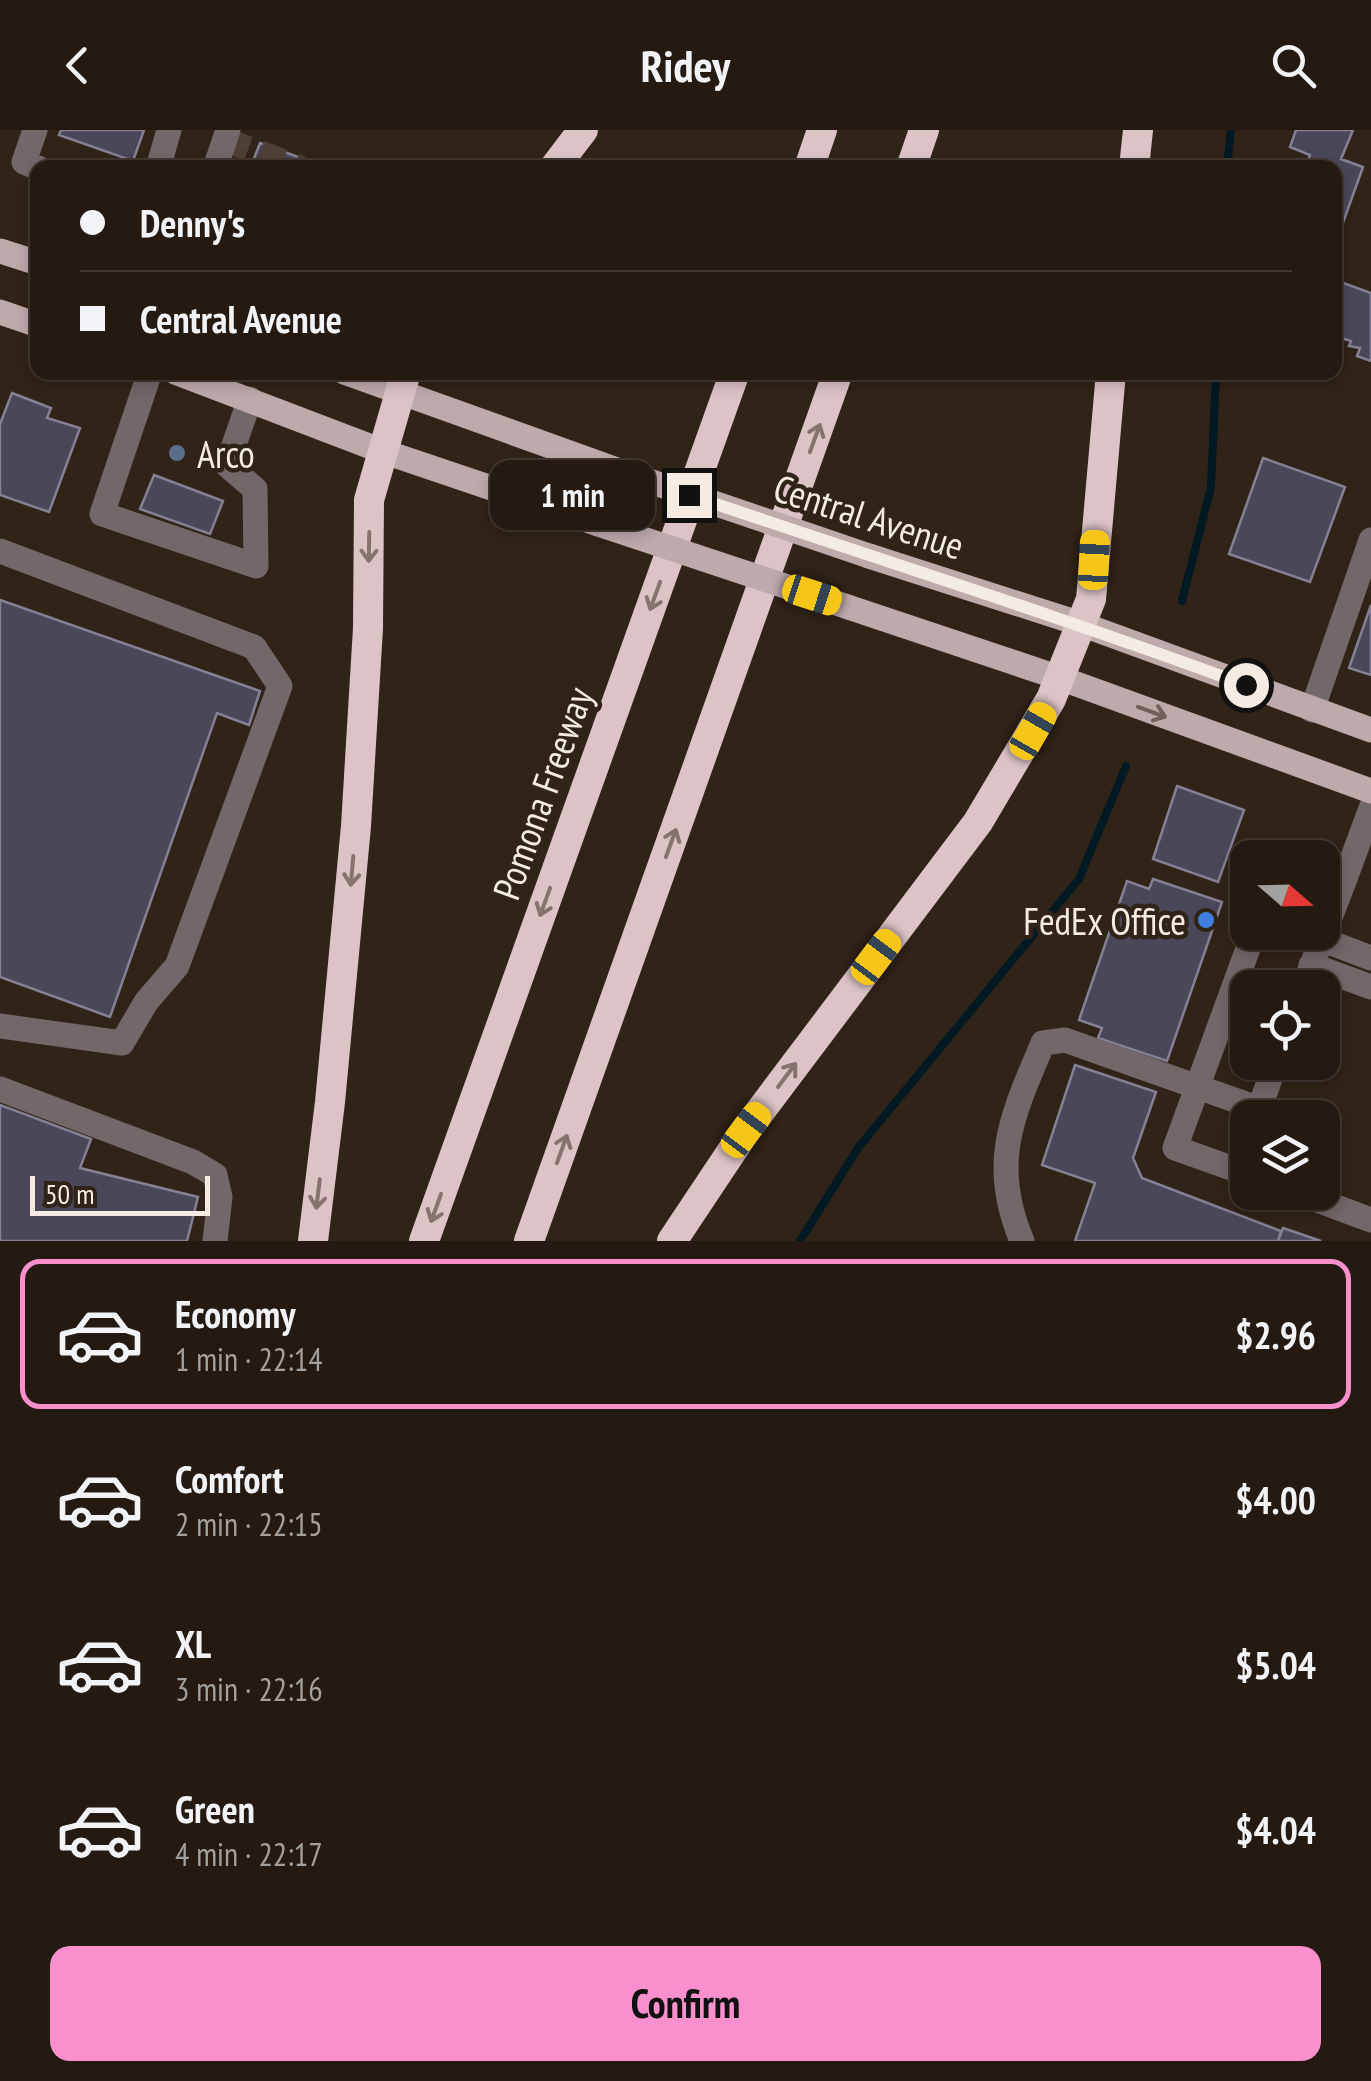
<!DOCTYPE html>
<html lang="en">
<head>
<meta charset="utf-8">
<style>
  body { margin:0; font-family:"PT Sans Narrow",sans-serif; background:#2c231a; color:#f1f3f6; height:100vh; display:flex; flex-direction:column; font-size:38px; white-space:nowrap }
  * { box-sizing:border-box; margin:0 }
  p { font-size:32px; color:#a3a19f }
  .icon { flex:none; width:55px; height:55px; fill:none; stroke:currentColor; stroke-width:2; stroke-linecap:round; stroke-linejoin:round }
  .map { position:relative; height:1111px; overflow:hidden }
  .details { display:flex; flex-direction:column; background:#241a11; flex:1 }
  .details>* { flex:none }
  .top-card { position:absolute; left:30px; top:30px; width:1312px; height:220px; border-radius:20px; box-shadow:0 5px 15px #0003,0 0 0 2px #413831; display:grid; align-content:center; height:220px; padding:0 50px; background:#241a11 }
  .needle { width:65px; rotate:110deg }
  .buttons { position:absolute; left:1230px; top:710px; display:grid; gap:20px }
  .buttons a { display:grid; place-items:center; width:110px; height:110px; border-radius:20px; background:#241a11; box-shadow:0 5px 15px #0003,0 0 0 2px #413831; font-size:50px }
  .scale { position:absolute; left:30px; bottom:25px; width:180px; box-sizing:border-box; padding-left:10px; border:5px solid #f4ebe3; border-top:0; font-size:28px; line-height:35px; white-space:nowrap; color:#f4ebe3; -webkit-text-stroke:8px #302317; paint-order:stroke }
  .end { position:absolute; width:45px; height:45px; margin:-22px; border:12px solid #f4ebe3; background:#111; box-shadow:0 0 0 5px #111 }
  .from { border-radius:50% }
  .bubble { position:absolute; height:70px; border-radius:20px; background:#241a11; box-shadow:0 5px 15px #0003,0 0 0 2px #413831; font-size:32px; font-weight:600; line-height:70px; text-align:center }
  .car { position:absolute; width:30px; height:60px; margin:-30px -15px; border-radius:12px; box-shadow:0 0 8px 2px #0007; background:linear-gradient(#f5c518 24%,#345 0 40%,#f5c518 0 76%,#345 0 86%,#f5c518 0) }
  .top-card b { display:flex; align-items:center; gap:35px; height:95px; font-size:38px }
  .top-card b+b { border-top:2px solid #413831 }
  .top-card i { width:25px; height:25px; background:#f1f3f6 }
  ul { padding:18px 0 0; list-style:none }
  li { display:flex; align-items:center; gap:30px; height:150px; margin:0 20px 15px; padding:0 30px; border:5px solid transparent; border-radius:20px }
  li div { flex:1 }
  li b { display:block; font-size:38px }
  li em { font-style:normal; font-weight:600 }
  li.current { border-color:#f790cd }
  li>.icon { width:90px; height:90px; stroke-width:1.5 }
  .primary-button { display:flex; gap:20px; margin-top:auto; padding:20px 50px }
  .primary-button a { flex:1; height:115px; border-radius:20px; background:#f790cd; color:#111; font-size:40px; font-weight:600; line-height:115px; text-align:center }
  header { display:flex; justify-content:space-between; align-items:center; height:130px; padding:0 50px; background:#241a11; font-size:45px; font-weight:600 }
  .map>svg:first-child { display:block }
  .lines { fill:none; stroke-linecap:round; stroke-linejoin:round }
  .stream { stroke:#011922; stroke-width:8 }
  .building { fill:#4a4758; stroke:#848194; stroke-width:2.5 }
  .minor-tunnel { stroke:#4d4136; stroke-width:25; stroke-dasharray:25 12; stroke-linecap:butt }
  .minor { stroke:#726769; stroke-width:25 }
  .major { stroke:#bea9ab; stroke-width:25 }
  .highway { stroke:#dcc3c6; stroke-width:30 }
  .major-bridge { stroke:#bea9ab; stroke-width:25 }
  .oneway { stroke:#86736e }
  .oneway2 { stroke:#705f5a }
  .route { stroke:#f4ebe3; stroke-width:12 }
  .service-dot { fill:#5c6f8a; stroke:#302317; stroke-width:4 }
  .shop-dot { fill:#3f7fe0; stroke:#302317; stroke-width:4 }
  .labels { text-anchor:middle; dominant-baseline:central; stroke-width:9; stroke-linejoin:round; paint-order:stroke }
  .poi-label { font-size:38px; fill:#f4ebe3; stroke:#302317; text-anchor:start }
  .street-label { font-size:38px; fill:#f4ebe3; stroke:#302317 }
</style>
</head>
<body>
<header><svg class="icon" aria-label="back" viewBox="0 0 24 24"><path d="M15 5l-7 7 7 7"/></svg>Ridey<svg class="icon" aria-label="search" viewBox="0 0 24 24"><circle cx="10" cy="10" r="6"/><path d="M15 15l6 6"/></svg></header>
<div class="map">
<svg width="1371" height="1111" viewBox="0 0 1371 1111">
  <rect width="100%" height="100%" fill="#302317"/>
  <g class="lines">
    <path class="stream" d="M1227 38 1231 0
      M1182 471 1211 357 1216 242
      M800 1111 858 1018 1079 749 1126 636"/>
  </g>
  <path class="building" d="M61 0H144L133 31 59 5Z
    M1296 0H1353L1341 29 1363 37 1335 115V38H1305L1310 25 1290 17Z
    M260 13 328 38H272L253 31Z
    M1335 150 1371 163V231L1357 226 1360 218 1349 216 1351 211 1335 206Z
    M12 263 51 278 47 288 80 298 49 382 0 365V294Z
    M1263 328 1345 357 1310 452 1229 424Z
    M154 345 223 371 210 404 140 379Z
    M0 470 260 561 249 595 217 583 110 887 0 847Z
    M1371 475V545L1349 538Z
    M1177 656 1244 680 1218 752 1153 729Z
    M1153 749 1222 772 1167 931 1098 908 1102 898 1079 890 1127 751 1149 759Z
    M1075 935 1156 962 1133 1028 1142 1048 1281 1101 1278 1111H1075L1095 1053 1042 1035Z
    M0 975 91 1009 80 1038 198 1067 187 1111H0Z
    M1283 1098 1321 1111H1278Z"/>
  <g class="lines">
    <path class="minor-tunnel" d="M225 10 301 38"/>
    <path class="minor" d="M35 0 24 32 38 38
      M158 38 169 0
      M215 38 228 0
      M150 242 102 384 256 436 255 359 227 335 250 269
      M0 421 254 517 280 556 177 836 146 872 122 913 0 896
      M1312 580 1371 410
      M1282 728 1283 722 1297 728
      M1322 737 1346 746 1371 678
      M1321 809 1371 828
      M1311 835 1371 857
      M1303 858 1346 746
      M0 959 193 1032 215 1045 220 1067 215 1111
      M1256 988 1276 932
      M1237 1041 1248 1012
      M1248 1044 1175 1018 1254 802
      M1296 1062 1371 1090
      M1022 1111C989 1033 1012 986 1043 913L1065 910 1260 979"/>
    <path class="major" d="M0 121 38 133
      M0 182 38 195
      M175 242 382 321 598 394
      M344 242 617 340
      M869 426 1081 494 1371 600
      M848 477 1060 548 1371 661"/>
    <path class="highway" d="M554 38 583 0
      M809 38 822 0
      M911 38 924 0
      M1134 38 1138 0
      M313 1111 330 972 356 696 368 498 369 370 406 242
      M424 1111 735 242
      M529 1111 838 242
      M672 1111 746 1000 978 692 1051 569 1091 469 1111 242"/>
    <path class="major-bridge" d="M617 340 869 426
      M598 394 848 477"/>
  </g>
  <defs><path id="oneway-shaft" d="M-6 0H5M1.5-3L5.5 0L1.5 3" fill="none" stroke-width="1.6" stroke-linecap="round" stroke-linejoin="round" transform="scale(2.5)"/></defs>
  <g class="oneway">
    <use href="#oneway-shaft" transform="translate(815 308) rotate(-70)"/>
    <use href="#oneway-shaft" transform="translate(369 417) rotate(91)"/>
    <use href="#oneway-shaft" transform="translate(655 466) rotate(110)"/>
    <use href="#oneway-shaft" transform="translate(671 713) rotate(-70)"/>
    <use href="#oneway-shaft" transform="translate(352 741) rotate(95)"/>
    <use href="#oneway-shaft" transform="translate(545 772) rotate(110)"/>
    <use href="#oneway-shaft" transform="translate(787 945) rotate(-53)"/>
    <use href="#oneway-shaft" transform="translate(562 1019) rotate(-70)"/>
    <use href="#oneway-shaft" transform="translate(318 1064) rotate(97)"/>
    <use href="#oneway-shaft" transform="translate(436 1078) rotate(110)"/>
  </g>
  <use class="oneway2" href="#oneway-shaft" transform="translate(1152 582) rotate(20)"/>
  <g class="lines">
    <path class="route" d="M689 365C875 428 1062 487 1246 555"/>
  </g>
  <circle class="service-dot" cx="177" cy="323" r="10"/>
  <circle class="shop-dot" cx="1206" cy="790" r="10"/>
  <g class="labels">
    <g class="poi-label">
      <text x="197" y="323">Arco</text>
      <text x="1186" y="790" text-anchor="end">FedEx Office</text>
    </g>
    <g class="street-label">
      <text transform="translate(869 386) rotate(18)">Central Avenue</text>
      <text transform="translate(542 663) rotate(-70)">Pomona Freeway</text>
    </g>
  </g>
</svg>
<div class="buttons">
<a><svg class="needle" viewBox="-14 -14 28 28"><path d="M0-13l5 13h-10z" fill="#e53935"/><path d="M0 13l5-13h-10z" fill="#a3a19f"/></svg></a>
<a><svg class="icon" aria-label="locate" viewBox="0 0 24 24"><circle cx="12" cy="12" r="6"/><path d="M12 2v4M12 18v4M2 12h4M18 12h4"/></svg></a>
<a><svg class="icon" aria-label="layers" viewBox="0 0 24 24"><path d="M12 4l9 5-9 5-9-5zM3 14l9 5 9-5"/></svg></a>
</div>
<div class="scale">50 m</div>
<i class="end from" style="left:1246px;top:555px"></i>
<i class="end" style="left:689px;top:365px"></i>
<div class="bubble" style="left:490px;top:330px;width:165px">1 min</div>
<i class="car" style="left:1094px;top:430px;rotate:3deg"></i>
<i class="car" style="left:812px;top:465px;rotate:108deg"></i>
<i class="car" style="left:1033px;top:601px;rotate:30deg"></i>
<i class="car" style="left:876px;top:827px;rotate:37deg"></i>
<i class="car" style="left:746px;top:1000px;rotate:37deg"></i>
<div class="top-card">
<b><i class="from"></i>Denny's</b>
<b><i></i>Central Avenue</b>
</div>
</div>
<section class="details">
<ul>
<li class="current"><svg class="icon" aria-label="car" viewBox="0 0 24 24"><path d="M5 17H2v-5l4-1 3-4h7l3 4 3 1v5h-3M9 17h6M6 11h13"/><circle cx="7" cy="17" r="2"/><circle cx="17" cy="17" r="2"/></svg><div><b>Economy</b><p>1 min · 22:14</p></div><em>$2.96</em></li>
<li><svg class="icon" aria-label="car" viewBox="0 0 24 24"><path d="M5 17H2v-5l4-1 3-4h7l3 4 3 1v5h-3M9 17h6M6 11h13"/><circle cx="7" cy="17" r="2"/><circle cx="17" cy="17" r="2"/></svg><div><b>Comfort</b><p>2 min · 22:15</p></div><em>$4.00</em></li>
<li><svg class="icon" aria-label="car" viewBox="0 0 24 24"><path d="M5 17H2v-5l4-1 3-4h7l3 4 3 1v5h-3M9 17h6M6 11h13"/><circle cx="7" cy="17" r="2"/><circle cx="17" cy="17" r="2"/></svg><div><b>XL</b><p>3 min · 22:16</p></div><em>$5.04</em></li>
<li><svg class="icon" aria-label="car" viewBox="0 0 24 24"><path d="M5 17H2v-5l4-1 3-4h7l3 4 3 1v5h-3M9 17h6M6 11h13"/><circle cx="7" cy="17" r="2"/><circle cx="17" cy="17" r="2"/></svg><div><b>Green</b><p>4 min · 22:17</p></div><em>$4.04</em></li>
</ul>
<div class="primary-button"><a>Confirm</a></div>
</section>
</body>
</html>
